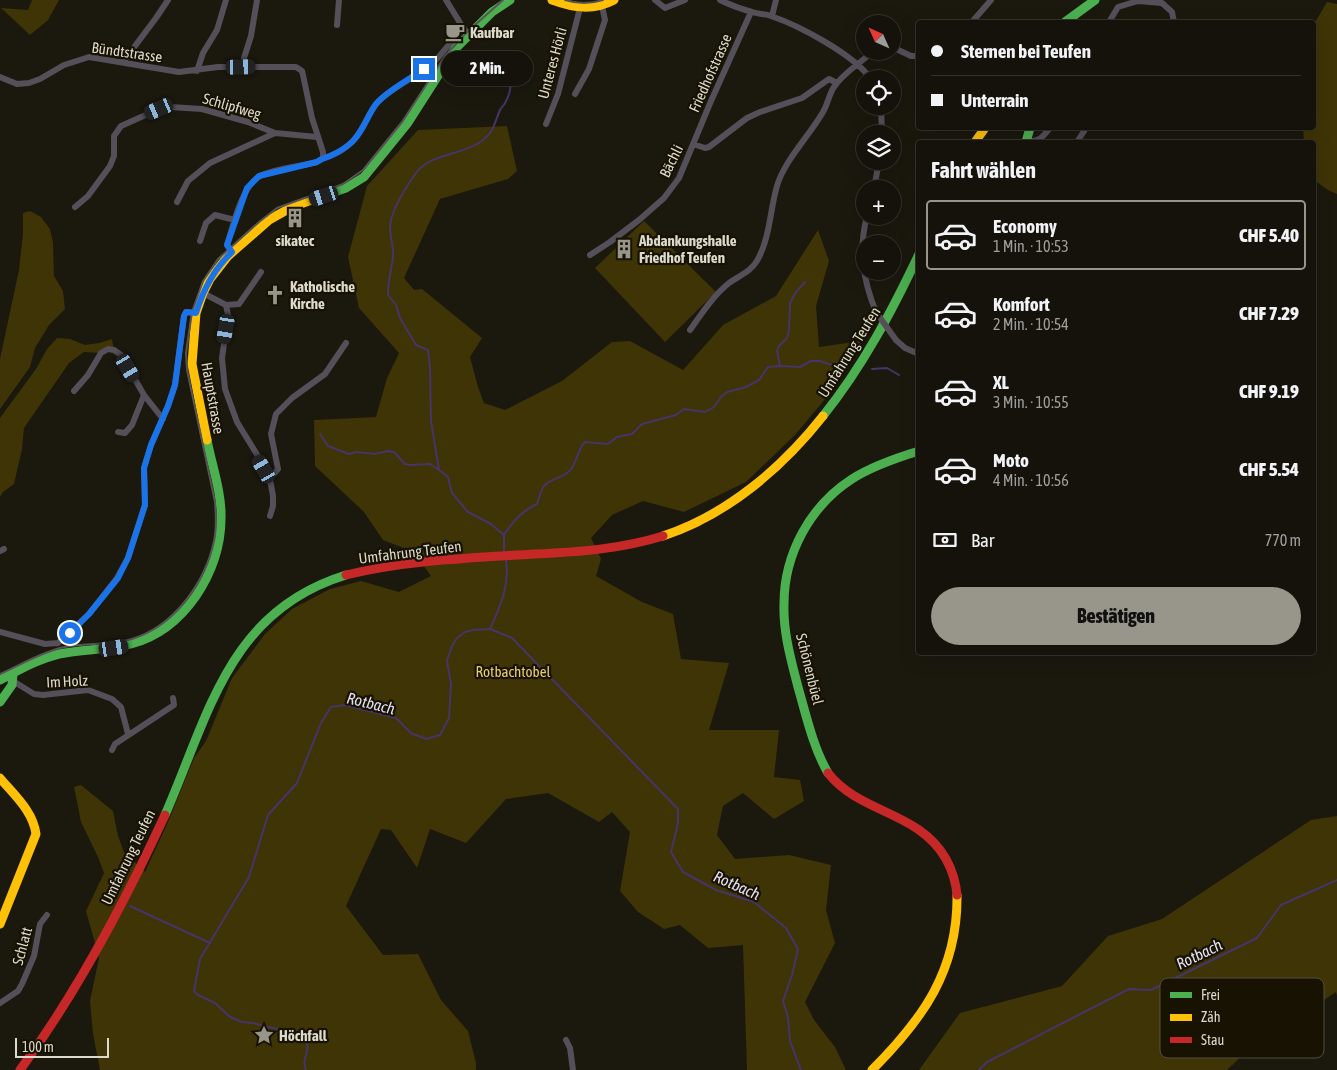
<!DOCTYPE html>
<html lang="de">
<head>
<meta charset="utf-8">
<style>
  body { margin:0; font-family:"Asap Condensed",sans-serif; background:#212018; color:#f1f3f6; height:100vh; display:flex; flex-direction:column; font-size:19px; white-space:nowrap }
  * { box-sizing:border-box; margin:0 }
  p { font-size:16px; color:#9d9e9c }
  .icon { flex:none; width:28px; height:28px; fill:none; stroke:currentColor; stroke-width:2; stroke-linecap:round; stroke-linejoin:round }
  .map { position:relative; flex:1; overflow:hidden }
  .sheet { position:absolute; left:916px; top:140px; width:400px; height:515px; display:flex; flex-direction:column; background:#14120a; border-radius:5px; box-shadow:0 5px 20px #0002,0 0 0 1px #33322b }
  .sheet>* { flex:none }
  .banner { position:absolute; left:916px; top:20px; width:400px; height:110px; border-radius:5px; box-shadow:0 5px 20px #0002,0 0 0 1px #33322b; display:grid; align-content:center; height:110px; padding:0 15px; background:#14120a }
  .needle { width:32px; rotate:315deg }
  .buttons { position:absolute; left:856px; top:15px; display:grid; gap:10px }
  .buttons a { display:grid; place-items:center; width:45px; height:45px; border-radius:50%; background:#14120a; box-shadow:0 5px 20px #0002,0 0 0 1px #33322b; font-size:25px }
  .scale { position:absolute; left:15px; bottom:12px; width:94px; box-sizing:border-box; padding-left:5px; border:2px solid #dcd9cd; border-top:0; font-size:14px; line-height:18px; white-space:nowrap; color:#dcd9cd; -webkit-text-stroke:4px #171202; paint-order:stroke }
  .end { position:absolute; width:22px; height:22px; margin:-11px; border:6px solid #1a73e8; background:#fff; box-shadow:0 0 0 2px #fff }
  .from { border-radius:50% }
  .bubble { position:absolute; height:35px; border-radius:18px; background:#14120a; box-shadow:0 5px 20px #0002,0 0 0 1px #33322b; font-size:16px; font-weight:800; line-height:35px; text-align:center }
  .car { position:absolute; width:15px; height:30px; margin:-15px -8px; border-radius:6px; box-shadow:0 0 4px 1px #0007; background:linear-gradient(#222 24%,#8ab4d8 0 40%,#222 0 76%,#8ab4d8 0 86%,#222 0) }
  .banner b { display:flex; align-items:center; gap:18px; height:48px; font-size:19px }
  .banner b+b { border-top:1px solid #33322b }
  .banner i { width:12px; height:12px; background:#f1f3f6 }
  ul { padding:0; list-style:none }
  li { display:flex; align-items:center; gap:15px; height:70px; margin:0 10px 8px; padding:0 5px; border:2px solid transparent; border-radius:5px }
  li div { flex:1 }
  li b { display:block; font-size:19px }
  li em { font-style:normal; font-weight:800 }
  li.current { border-color:#98958a }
  li>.icon { width:45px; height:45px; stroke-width:1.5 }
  h2 { padding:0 15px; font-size:22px; line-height:60px }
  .pay { display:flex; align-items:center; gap:12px; height:55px; padding:0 15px; font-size:19px }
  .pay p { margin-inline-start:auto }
  .cta { display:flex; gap:10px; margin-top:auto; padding:10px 15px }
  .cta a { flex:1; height:58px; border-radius:30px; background:#98958a; color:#111; font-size:20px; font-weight:800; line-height:58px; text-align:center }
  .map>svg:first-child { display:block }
  .green { fill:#3e3406 }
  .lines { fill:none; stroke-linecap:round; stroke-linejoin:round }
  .stream { stroke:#473468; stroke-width:2 }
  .street { stroke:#544f59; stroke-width:6 }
  .fast { stroke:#4caf50; stroke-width:9 }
  .slow { stroke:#ffc107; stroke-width:9 }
  .jam { stroke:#c62828; stroke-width:9 }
  .rail { stroke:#575455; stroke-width:2 }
  .street-bridge { stroke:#544f59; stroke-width:6 }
  .route { stroke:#1a73e8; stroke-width:6 }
  .labels { text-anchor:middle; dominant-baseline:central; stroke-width:4.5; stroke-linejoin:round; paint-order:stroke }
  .poi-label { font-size:15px; font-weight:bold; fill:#dcd9cd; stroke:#171202; text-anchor:start }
  .street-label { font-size:15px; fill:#dcd9cd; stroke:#171202 }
  .park-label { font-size:15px; fill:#eace68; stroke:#171202 }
  .water-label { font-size:16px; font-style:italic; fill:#e4e0f2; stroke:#171202 }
  .key { fill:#171202; stroke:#524e3f; stroke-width:1 }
  .key-label { font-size:14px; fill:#dcd9cd }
</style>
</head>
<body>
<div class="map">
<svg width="1337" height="1070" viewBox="0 0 1337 1070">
  <rect width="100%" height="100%" fill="#1b180e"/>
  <path class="green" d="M32 0H59L48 20 30 35 1 8 28 10Z
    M1327 2 1337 4V194L1328 190 1314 180V142H1304L1303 128H1314V24Z
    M507 126 517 171 508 179 440 199 404 278 414 290 422 289 482 338 470 357 478 387 484 403 505 410 562 381 612 342 630 341 683 370 723 325 776 296 818 230 829 261 816 306 819 347 861 341 836 386 795 435 746 482 684 512 643 501 612 515 591 538 601 559 596 576 642 602 673 614 681 659 729 663 709 730H779L774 777 800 780 804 801 774 819 743 793 723 806 717 835 735 859 789 855 831 865 826 910 835 943 805 1002 814 1020 835 1047 846 1070H747L743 945 708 948 680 925 664 929 638 912 620 891 630 832 612 812 599 822 548 793 506 799 466 843 430 829 417 868 391 830 381 829 346 906 383 955 418 954 441 1000 468 1031 476 1063V1070H100L93 1034 90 1001 99 958 86 911 104 873 98 857 81 822 74 787 81 785 113 811 118 836 124 852 145 872 168 822 194 758 206 741 232 678 265 634 292 609 330 589 361 581 399 592 431 576 414 552 383 540 364 512 315 466 314 420 376 417 387 378 399 353 359 308 348 257 367 186 418 130Z
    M30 211 41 217 50 229 53 243 54 276 63 291 65 309 49 325 35 348 30 367 0 409V359L19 270 23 233V213Z
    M644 221 716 292 665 342 595 268Z
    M57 338 70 339 85 345 99 343 112 339 114 350 101 353 84 352 69 363 24 428 22 449 14 484 3 492 0 497V418L36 369 47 349Z
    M1337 816V996L1336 992 1249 1049 1227 1070H919L960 1013 1062 986 1108 936 1162 919 1311 820Z"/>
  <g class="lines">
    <path class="stream" d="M500 56C511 66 514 87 506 101 505 105 501 107 500 110 493 126 494 134 477 144 459 155 430 154 416 173 406 187 391 210 390 227 390 237 394 247 393 257 391 271 388 281 388 295L396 305 400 318 416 345 428 350 430 368 431 421 439 470 448 477 452 493 468 512 491 524 504 535V553
      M780 366 800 367 811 361H820L832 365
      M872 369 887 368 899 375
      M320 434 328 446 349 454 356 452 375 454 388 451 394 452 405 464 411 465 430 464 439 470
      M504 535C513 521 522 511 537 504 539 498 541 490 544 486 552 477 564 479 571 469 577 461 578 449 585 442L608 444 617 437 632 434 642 424 676 415 684 409 705 412 714 407 721 397 727 392 746 387 759 380 768 367 780 366 777 351 779 346 787 338 789 330 790 303 796 292 805 282
      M490 629C500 607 510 586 506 560
      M130 906 210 943
      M306 1070C301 1056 310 1055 307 1043L301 1039 293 1038 281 1030 253 1023 242 1022 230 1017 215 1003 198 995 194 991 200 959 249 877 268 815 297 783 321 723 331 707 345 705 396 718 411 733 426 739 440 735 449 718 451 684 447 661 452 646 457 638 465 632 473 630 490 629 512 638 678 809V823L671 852 683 872 716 890 754 902 786 928 798 949 792 975 783 1001 788 1017 790 1041 801 1070
      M979 1070 987 1062 1129 989 1151 990 1257 938 1281 905 1337 880"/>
    <path class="street" d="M446 0 462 26 469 35
      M655 0 665 8 685 0
      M720 0C728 4 745 10 752 12 758 14 765 14 771 16 800 26 853 54 871 79
      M772 16 776 0
      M972 22 991 0
      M1109 22 1118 7 1138 1 1162 3 1172 12 1174 22
      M337 25 339 0
      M892 47 911 56H919
      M244 58 251 36 257 0
      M123 62 156 18 168 0
      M197 71 203 53 217 30 226 0
      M0 77 17 84 29 83 40 79 64 65 89 57 179 72 218 67H296L302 71 303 75 312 118 323 152V157
      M575 94 589 69 605 20 602 6
      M881 106 882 134
      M546 124 558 94 580 8
      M1026 141C1039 142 1042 138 1050 128
      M1077 142 1086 128
      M693 144 705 148 709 147 747 118 760 112 802 98 829 79 837 83
      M874 189 879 161
      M177 202 188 181 210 163 275 133
      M75 207 88 196 110 166 114 156V136L121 126 159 109 170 107 202 109 248 122 275 133 317 137
      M867 216C858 250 863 280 876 312
      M200 241 206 223 215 215 235 220
      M232 252 227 245C233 226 242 185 260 176 276 168 299 167 317 162 322 158 324 158 330 156 338 153 346 148 352 142 364 130 367 115 377 103 393 85 419 77 436 60 443 53 448 43 457 38L462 42
      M590 255 610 242 639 220 664 198 679 178 711 101 751 12
      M203 293 226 305 228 315 222 358 225 389 237 422 269 474 273 496V506L270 516
      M226 305 239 304 261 272
      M690 330C702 313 713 296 729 283 739 276 752 271 758 259 770 237 770 210 777 186 784 161 810 135 823 112 828 104 829 94 834 87 844 72 860 64 873 51
      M896 340 905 348 919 354
      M74 391 88 375 101 353 108 349 114 350 121 355 144 395 163 419
      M118 432 125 433 132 425 144 395
      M269 474 275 473 278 469 271 434 276 414 292 398 325 374 346 343
      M0 551 4 549
      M0 632 45 644 58 643
      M58 643 89 614 117 578 128 558 145 505 144 468 151 445 168 406 175 385 184 316 186 312 196 313
      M13 681 34 694 43 695 88 690 112 699 121 707 128 734
      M112 750 115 744 174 705 173 698
      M0 1003 18 991 22 984 34 956 40 924 47 915
      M566 1040 570 1048 573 1070"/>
    <path class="fast" d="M1065 22 1095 0
      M1026 142 1030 128
      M323 196 346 188 364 177 407 124 455 49 492 12 510 0
      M823 416C863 366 892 311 919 254
      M0 680C19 670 38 659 59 654 83 649 108 650 131 644 184 630 221 572 221 519 222 493 212 466 207 440
      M0 702 12 685 13 674
      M828 773C813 747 806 715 798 687 791 660 783 632 784 604 784 554 810 506 852 479 872 466 896 458 919 451
      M165 815C209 715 228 611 346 575"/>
    <path class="slow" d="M552 0C574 8 593 11 614 0
      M975 142 985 128
      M207 440 192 364 196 313 203 293 210 279 228 256 269 220 292 207 323 196
      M663 536C727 515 782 468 823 416
      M0 778C14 795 33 811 36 834L0 924
      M872 1070C923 1019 958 970 957 895"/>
    <path class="jam" d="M346 575C408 560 472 558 535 554 579 552 621 549 663 536
      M828 773C860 814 919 811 946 859 952 870 956 883 957 895
      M20 1070C78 991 124 904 165 815"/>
    <path class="rail" d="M565 0C578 4 590 4 603 0
      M0 674C20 665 38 654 60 648 83 642 108 646 132 639 174 626 205 583 214 541 217 528 216 515 215 502L187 370 186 353 192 312 203 281 218 259 259 222 277 208 343 184 363 170 402 122 445 56 467 32 503 0"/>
    <path class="street-bridge" d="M876 312 896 340"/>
  </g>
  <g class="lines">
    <path class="route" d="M70 633 89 614 118 578 128 558 145 505 144 468 151 445 168 406 175 385 184 316 186 312 196 313C203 290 214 269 232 252L227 245 247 188 259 176 317 162C322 158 325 158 330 156 339 152 347 147 353 141 364 130 367 116 376 104 387 91 410 79 424 69"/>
  </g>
  <defs>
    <symbol id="cafe-bare" viewBox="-9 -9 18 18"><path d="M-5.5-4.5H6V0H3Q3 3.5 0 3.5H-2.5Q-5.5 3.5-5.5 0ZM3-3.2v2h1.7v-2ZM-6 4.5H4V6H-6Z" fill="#98958a" stroke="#171202" stroke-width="2.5" paint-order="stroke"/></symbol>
    <symbol id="building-bare" viewBox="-9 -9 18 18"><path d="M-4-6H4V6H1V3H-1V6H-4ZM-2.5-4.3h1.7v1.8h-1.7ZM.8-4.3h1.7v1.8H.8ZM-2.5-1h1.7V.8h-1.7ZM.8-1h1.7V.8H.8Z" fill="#98958a" stroke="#171202" stroke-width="2.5" paint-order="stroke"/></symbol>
    <symbol id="church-bare" viewBox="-9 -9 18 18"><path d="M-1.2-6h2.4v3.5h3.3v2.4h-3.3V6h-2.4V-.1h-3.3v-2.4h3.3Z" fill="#98958a" stroke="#171202" stroke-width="2.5" paint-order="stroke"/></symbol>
    <symbol id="sight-bare" viewBox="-9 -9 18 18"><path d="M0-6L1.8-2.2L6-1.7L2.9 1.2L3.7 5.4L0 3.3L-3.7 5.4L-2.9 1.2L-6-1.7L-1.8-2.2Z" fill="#98958a" stroke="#171202" stroke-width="2.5" paint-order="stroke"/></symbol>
  </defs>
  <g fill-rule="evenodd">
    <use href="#cafe-bare" x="441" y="18" width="28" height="28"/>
    <use href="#building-bare" x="281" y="204" width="28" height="28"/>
    <use href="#building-bare" x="610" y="235" width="28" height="28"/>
    <use href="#church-bare" x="261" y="281" width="28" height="28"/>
    <use href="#sight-bare" x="250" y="1021" width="28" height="28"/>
  </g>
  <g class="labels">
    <g class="poi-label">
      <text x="470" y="32">Kaufbar</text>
      <text x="295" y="240" text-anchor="middle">sikatec</text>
      <text x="639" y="240">Abdankungshalle<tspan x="639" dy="17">Friedhof Teufen</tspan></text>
      <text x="290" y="286">Katholische<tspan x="290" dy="17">Kirche</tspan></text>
      <text x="279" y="1035">Höchfall</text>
    </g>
    <g class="street-label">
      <text transform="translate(127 52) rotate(8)">Bündtstrasse</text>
      <text transform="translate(552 63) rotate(-75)">Unteres Hörli</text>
      <text transform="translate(710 73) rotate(-66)">Friedhofstrasse</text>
      <text transform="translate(232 106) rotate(16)">Schlipfweg</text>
      <text transform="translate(671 161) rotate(-64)">Bächli</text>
      <text transform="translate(849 352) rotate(-58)">Umfahrung Teufen</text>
      <text transform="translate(213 398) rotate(80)">Hauptstrasse</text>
      <text transform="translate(410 552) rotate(-7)">Umfahrung Teufen</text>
      <text transform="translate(810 669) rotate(76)">Schönenbüel</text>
      <text transform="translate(67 681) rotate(-3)">Im Holz</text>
      <text transform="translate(128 857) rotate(-64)">Umfahrung Teufen</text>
      <text transform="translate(22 946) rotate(-75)">Schlatt</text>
    </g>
    <g class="park-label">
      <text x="513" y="671">Rotbachtobel</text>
    </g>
    <g class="water-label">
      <text transform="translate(371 703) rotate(14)">Rotbach</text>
      <text transform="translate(737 885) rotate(24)">Rotbach</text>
      <text transform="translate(1199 954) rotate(-26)">Rotbach</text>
    </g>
  </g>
  <rect x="1160" y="978" width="164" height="80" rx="8" class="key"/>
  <rect x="1170" y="992" width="22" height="6" fill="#4caf50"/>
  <rect x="1170" y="1014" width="22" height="7" fill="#ffc107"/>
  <rect x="1170" y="1037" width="22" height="6" fill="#c62828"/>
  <g class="key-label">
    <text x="1201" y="1000">Frei</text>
    <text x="1201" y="1022">Zäh</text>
    <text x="1201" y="1045">Stau</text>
  </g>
</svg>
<div class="buttons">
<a><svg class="needle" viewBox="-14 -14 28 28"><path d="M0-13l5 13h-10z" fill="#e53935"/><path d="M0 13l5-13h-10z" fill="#9d9e9c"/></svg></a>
<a><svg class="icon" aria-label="locate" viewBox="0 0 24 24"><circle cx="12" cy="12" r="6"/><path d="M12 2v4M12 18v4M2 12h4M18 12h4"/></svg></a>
<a><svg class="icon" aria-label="layers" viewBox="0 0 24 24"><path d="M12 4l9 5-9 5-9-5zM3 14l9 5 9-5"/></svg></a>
<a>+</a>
<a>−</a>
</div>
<div class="scale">100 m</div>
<i class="end from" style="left:70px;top:633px"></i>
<i class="end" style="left:424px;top:69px"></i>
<div class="bubble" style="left:441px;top:51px;width:92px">2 Min.</div>
<i class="car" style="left:241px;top:67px;rotate:89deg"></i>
<i class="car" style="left:159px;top:109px;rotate:247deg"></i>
<i class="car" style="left:324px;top:196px;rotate:252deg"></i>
<i class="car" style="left:226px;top:329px;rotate:190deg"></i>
<i class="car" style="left:128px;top:368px;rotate:149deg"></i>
<i class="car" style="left:264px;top:469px;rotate:330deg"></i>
<i class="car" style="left:114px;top:648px;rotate:81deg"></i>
<div class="banner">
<b><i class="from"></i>Sternen bei Teufen</b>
<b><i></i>Unterrain</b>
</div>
<section class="sheet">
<h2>Fahrt wählen</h2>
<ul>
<li class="current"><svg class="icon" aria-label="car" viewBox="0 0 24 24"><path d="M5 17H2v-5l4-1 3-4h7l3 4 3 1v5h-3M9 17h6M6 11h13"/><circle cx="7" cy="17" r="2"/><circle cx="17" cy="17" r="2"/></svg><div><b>Economy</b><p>1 Min. · 10:53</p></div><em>CHF 5.40</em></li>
<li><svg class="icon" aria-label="car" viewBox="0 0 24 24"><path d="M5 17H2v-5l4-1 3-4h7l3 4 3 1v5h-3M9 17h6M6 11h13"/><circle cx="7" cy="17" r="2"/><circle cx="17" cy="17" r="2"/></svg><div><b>Komfort</b><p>2 Min. · 10:54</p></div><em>CHF 7.29</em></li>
<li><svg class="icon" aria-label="car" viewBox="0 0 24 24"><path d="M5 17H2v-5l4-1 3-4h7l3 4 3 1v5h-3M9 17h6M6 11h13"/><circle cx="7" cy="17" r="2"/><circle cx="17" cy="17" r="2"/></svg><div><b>XL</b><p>3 Min. · 10:55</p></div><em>CHF 9.19</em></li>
<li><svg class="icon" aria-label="car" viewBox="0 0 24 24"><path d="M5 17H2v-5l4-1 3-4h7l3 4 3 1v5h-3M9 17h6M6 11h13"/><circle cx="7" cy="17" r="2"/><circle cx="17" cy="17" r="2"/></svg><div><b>Moto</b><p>4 Min. · 10:56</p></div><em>CHF 5.54</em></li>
</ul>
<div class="pay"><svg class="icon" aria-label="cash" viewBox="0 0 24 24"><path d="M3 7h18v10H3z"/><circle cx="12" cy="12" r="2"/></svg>Bar<p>770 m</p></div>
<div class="cta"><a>Bestätigen</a></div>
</section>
</div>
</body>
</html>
